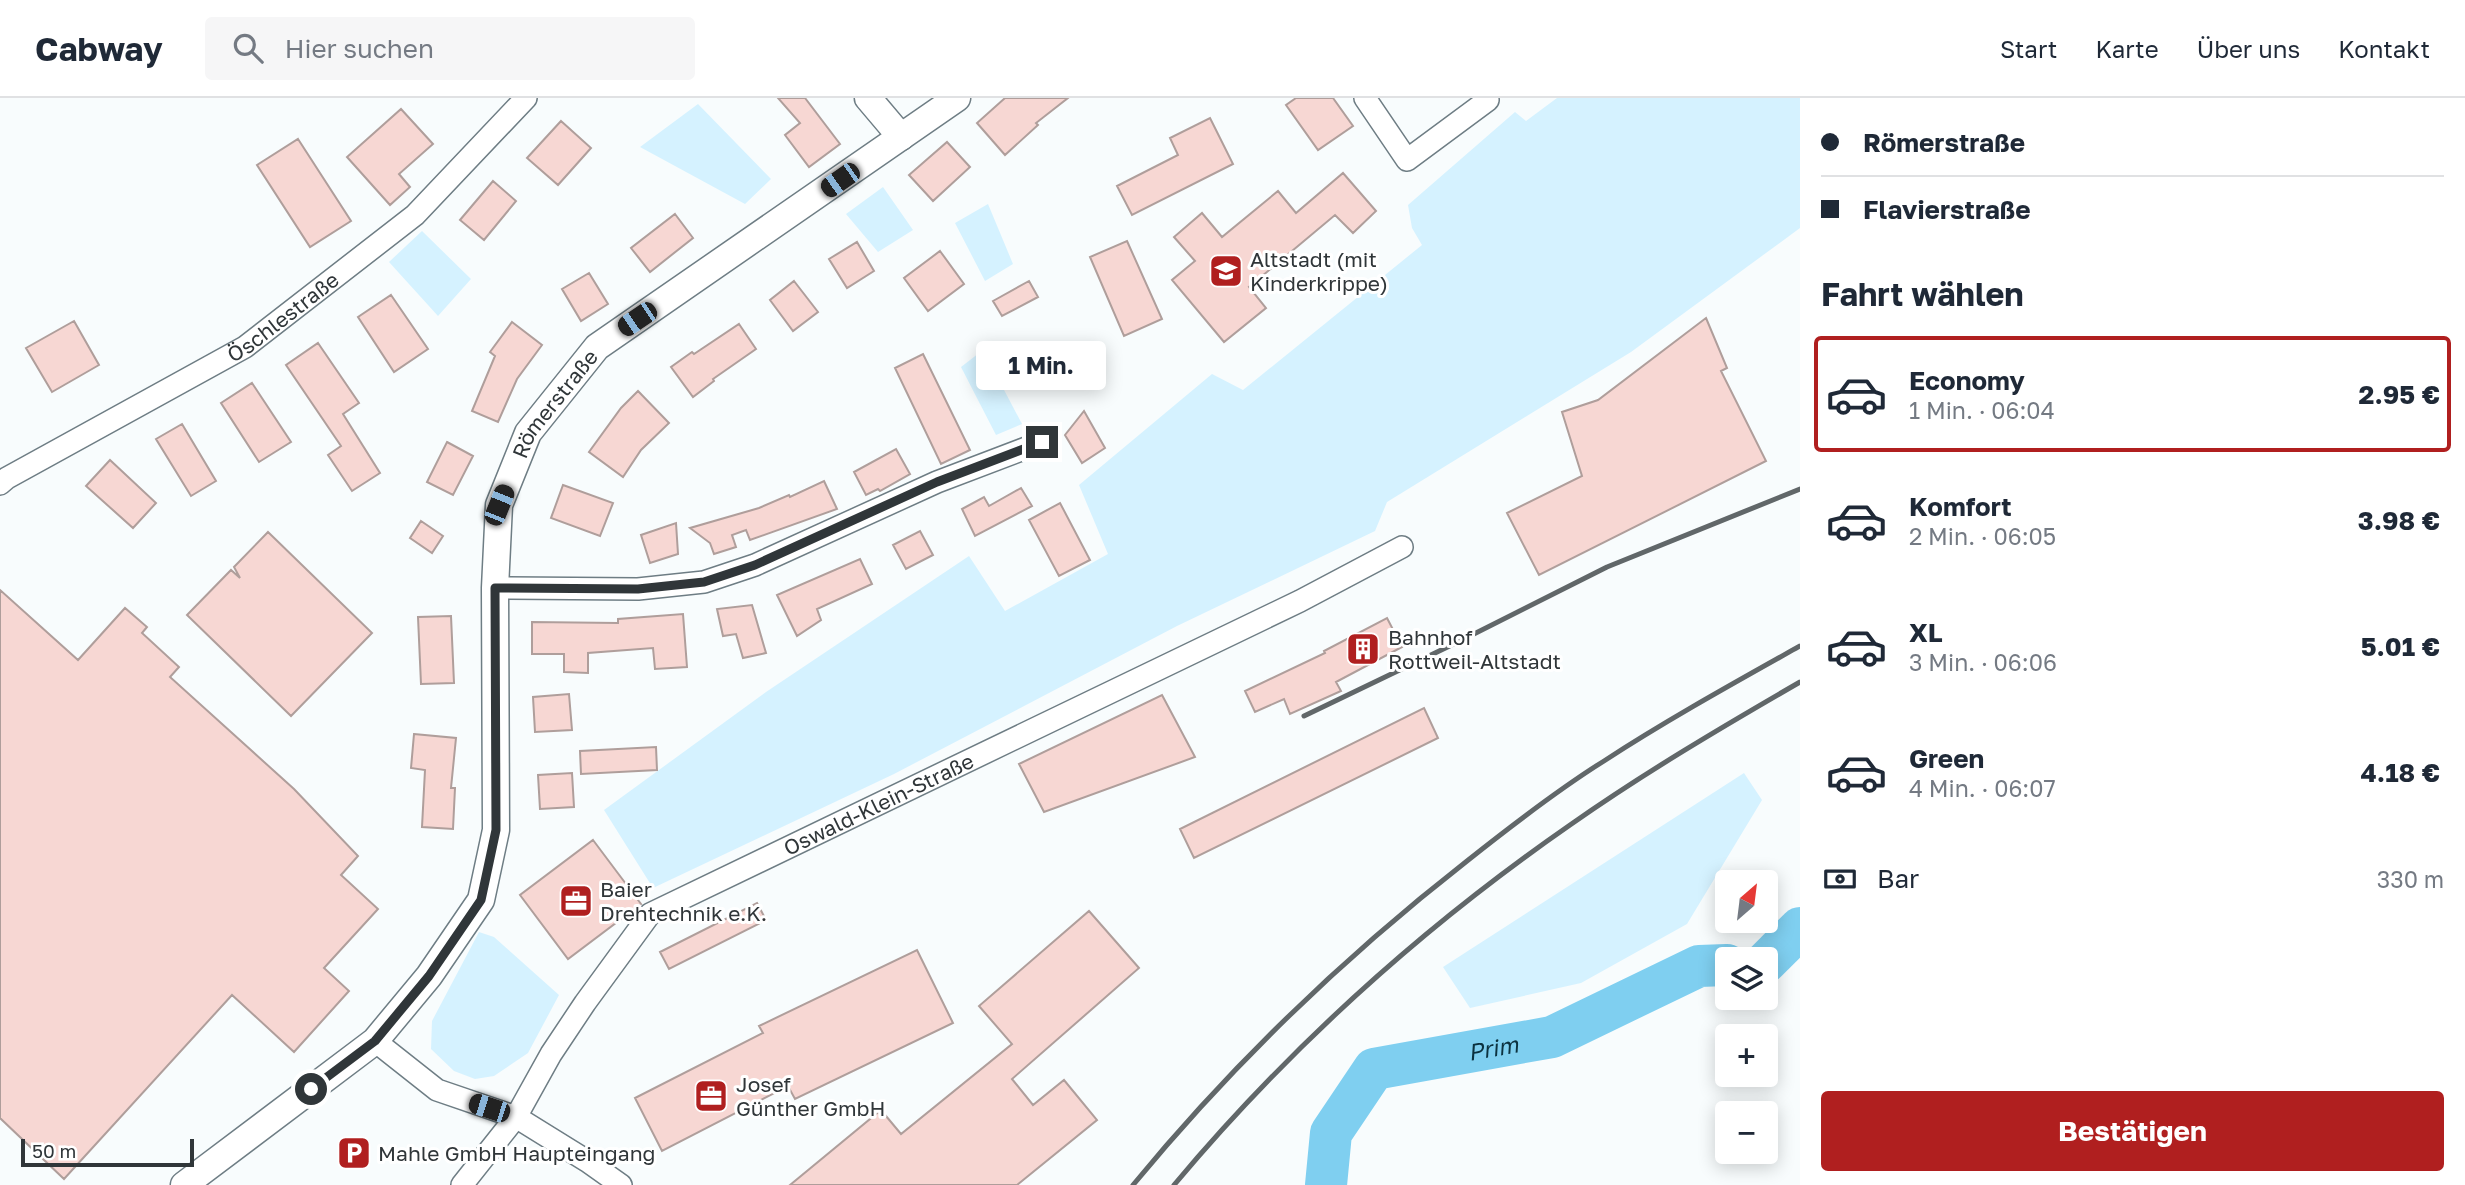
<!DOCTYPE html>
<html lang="de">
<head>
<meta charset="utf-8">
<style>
  body { margin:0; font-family:"Golos Text",sans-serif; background:#f6f6f7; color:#1f2937; height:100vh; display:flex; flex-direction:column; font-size:26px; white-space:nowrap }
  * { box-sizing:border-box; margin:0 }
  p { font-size:23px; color:#747a83 }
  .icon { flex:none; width:38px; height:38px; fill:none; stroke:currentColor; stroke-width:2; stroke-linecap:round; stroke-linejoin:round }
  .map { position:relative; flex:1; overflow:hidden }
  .details { display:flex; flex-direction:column; background:#fff; width:665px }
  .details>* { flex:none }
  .top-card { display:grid; align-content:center; height:154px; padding:0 21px; background:#fff }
  .needle { width:46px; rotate:28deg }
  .tools { position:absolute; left:1715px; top:772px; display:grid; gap:14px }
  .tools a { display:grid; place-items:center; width:63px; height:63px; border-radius:7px; background:#fff; box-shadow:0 4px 18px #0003; font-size:35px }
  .scale { position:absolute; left:21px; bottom:18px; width:173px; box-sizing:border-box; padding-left:7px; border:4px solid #303639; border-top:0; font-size:19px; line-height:24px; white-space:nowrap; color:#303639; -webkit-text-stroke:5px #fff; paint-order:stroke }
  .end { position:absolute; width:32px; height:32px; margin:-16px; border:9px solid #303639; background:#fff; box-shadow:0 0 0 4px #fff }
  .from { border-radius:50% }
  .bubble { position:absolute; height:49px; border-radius:7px; background:#fff; box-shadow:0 4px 18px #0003; font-size:23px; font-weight:700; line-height:49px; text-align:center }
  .car { position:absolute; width:21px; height:42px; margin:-21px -10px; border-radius:9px; box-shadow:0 0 5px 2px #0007; background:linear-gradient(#222 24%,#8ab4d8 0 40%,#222 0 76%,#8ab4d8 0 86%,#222 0) }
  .top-card b { display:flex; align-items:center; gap:24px; height:66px; font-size:26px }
  .top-card b+b { border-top:2px solid #e0e1e3 }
  .top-card i { width:18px; height:18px; background:#1f2937 }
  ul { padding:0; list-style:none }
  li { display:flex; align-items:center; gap:21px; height:116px; margin:0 14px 10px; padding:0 7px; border:4px solid transparent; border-radius:7px }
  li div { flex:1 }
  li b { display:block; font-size:26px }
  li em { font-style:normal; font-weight:700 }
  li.current { border-color:#b01f1f }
  li>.icon { width:63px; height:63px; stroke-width:1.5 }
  h2 { padding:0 21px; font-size:32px; line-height:84px }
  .pay { display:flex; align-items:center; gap:18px; height:77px; padding:0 21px; font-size:26px }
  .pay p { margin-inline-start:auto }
  .cta { display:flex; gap:14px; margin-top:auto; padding:14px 21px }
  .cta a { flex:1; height:80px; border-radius:7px; background:#b01f1f; color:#fff; font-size:28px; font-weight:700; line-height:80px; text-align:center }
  header { display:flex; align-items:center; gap:42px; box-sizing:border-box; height:98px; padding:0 35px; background:#fff; border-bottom:2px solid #e0e1e3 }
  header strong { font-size:33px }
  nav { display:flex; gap:38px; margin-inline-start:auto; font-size:24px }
  .search { width:490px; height:63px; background:#f6f6f7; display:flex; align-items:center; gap:18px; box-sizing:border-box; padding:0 24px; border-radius:7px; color:#747a83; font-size:26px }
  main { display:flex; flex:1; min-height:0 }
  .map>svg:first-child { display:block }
  .green { fill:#d5f2ff }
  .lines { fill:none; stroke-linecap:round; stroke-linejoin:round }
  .river { stroke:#7fcff0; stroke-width:42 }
  .building { fill:#f7d7d3; stroke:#af9e9b; stroke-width:2 }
  .minor-casing { stroke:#6e7d84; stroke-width:24 }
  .tertiary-casing { stroke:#6e7d84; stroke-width:29 }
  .minor { stroke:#fff; stroke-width:21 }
  .tertiary { stroke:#fff; stroke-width:26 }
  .rail { stroke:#616769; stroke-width:5 }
  .route { stroke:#303639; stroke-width:9 }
  .labels { text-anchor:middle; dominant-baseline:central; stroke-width:6; stroke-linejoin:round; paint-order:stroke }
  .poi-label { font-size:21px; fill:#303639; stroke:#fff; text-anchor:start }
  .street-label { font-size:21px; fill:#303639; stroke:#fff }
  .water-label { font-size:23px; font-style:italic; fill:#0c3240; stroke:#fff }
</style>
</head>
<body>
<header>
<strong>Cabway</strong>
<div class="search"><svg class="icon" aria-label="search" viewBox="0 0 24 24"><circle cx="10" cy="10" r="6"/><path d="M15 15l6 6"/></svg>Hier suchen</div>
<nav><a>Start</a><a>Karte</a><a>Über uns</a><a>Kontakt</a></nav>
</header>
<main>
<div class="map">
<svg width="1800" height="1087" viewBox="0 0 1800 1087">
  <rect width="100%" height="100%" fill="#f8fcfd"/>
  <path class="green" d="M1557 0H1800V130L1631 254 1387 404 1375 433 1177 528 894 676 653 790 604 712 766 594 969 458 1005 513 1108 456 1079 387 1212 276 1243 292 1422 147 1412 130 1408 107 1515 14 1526 23Z
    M698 6 771 81 745 106 640 49Z
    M883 89 913 132 878 154 846 116Z
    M988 106 1013 166 985 183 955 125Z
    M422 133 471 181 438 218 389 164Z
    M983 252 1022 326 996 337 961 269Z
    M1744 675 1762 702 1687 826 1581 885 1470 910 1443 869Z
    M479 834 494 839 559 897 528 955 494 978 475 981 454 973 431 951 432 923Z"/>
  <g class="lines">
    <g class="river">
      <path d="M1766 864 1800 830"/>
      <path id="s1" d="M1326 1087 1331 1035 1374 971 1552 939 1699 868 1727 867"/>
    </g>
  </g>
  <path class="building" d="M778 0H805L840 46 809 69 785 37 800 25Z
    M1005 0H1068L1036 25 1038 27 1005 57 977 25Z
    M1296 0H1333L1353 28 1318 52 1286 7Z
    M401 11 433 46 399 76 410 89 390 107 347 59Z
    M1210 20 1233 66 1132 117 1117 88 1178 57 1170 40Z
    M561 23 591 50 558 87 527 60Z
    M298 41 351 123 310 149 257 67Z
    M947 44 970 69 933 103 909 77Z
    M1343 75 1376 113 1353 135 1335 117 1249 189 1266 210 1224 244 1172 182 1195 163 1174 139 1202 115 1222 139 1278 93 1296 115Z
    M493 83 516 103 484 142 460 122Z
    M675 116 693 140 650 174 631 150Z
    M1127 143 1162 221 1124 238 1090 159Z
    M857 144 874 173 847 190 829 161Z
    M940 153 964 186 928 213 904 180Z
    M589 175 608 206 581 223 562 191Z
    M794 183 818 214 793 233 770 202Z
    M1029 183 1038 199 1002 218 993 203Z
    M391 197 428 251 394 274 358 219Z
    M1706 220 1727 270 1721 273 1766 363 1539 477 1507 415 1582 378 1562 314 1598 302Z
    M74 223 99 267 52 294 26 250Z
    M512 224 542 247 517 281 498 324 472 313 495 258 490 254Z
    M739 226 756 251 713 281 714 283 693 299 671 269 692 254 694 256Z
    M318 245 359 305 343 316 380 375 352 393 328 357 341 348 286 267Z
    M923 256 970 352 941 366 895 270Z
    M252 285 291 344 259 364 221 305Z
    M638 293 669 325 641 352 623 379 589 354 621 310Z
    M1084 313 1105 350 1082 365 1065 337Z
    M182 326 216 383 191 398 156 341Z
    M447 344 473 358 453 397 427 384Z
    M896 351 910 376 880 393 878 391 866 397 854 374Z
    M110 362 156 405 133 430 86 388Z
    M824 383 837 411 750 442 746 432 732 437 736 449 714 456 710 445 690 430 759 410 789 397 790 399Z
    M563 387 613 405 600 438 551 420Z
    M1021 390 1032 408 975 438 962 411 984 399 989 408Z
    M1060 405 1090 462 1059 478 1029 422Z
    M421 423 443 438 432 455 410 440Z
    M676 425 678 456 650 465 641 437Z
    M920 433 933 457 906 471 893 447Z
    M268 434 372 535 291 618 187 517 231 472 240 480 234 469Z
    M860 461 872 486 817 511 821 522 797 538 777 497Z
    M0 492 78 562 125 510 147 529 142 535 179 569 170 579 294 691 358 758 341 777 378 811 324 870 349 893 294 954 232 897 64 1081 0 1020Z
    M752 507 766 555 743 560 736 536 723 538 717 511Z
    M683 516 687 569 655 571 653 550 588 555V575L564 574V556H532V524L618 525V521Z
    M451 518 454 585 421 586 418 519Z
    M1387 520 1402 549 1336 584 1341 593 1290 616 1284 601 1255 614 1245 593 1325 555 1324 553Z
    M569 596 572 632 535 634 533 599Z
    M1162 597 1195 659 1044 714 1019 666Z
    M1424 610 1438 640 1194 760 1180 731Z
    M414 636 456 640 451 690H455L453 731 422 729 425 672 411 670Z
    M656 649 657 672 581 676 580 653Z
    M572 675 574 709 540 711 538 677Z
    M593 742 641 806 568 861 520 797Z
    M757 805 766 822 669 871 660 854Z
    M1089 813 1139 870 1012 981 1033 1007 1064 982 1097 1022 1017 1087H790L881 1012 901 1036 1012 946 979 908Z
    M917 852 953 925 795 1001 788 988 662 1053 635 1000 763 935 759 928Z"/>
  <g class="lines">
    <defs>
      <g id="minor">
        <path d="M1365 0 1407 62 1488 2"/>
        <path id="s2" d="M0 386 7 380 245 249 415 117 526 0"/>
        <path d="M495 490 638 491 704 484 755 467 937 384 1042 344"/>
        <path d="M375 943 437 992 516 1019 587 1063 621 1087"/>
        <path id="s3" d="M462 1087 516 1019 551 956 585 905 650 816 1300 503 1402 449"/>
      </g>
      <g id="tertiary">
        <path d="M868 0 901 39"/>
        <path id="s4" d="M184 1087 375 943 429 878 481 802 496 732 495 490 499 407 528 335 597 249 957 0"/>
      </g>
    </defs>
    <use href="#minor" class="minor-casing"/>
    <use href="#tertiary" class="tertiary-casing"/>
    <use href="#minor" class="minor"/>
    <use href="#tertiary" class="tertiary"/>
    <path class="rail" d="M1304 618 1460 543 1607 469 1800 391
      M1133 1087C1232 967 1344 859 1467 763 1511 728 1556 693 1604 663 1667 622 1734 585 1800 548
      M1174 1087C1289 950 1423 829 1570 727 1644 675 1722 629 1800 584"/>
  </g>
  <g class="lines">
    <path class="route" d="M311 991 375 943 429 878 481 802 496 732 495 490 638 491 704 484 755 467 937 384 1042 344"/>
  </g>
  <defs>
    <symbol id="school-square" viewBox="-11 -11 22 22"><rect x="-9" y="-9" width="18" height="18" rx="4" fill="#b01f1f" stroke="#fff"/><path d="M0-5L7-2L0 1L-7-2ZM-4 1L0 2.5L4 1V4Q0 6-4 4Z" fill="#fff"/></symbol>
    <symbol id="building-square" viewBox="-11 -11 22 22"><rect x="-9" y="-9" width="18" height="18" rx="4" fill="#b01f1f" stroke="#fff"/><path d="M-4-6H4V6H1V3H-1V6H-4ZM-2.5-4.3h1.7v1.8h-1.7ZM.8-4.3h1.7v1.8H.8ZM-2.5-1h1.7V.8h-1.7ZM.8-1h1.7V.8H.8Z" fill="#fff"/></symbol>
    <symbol id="office-square" viewBox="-11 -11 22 22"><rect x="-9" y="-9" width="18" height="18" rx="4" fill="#b01f1f" stroke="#fff"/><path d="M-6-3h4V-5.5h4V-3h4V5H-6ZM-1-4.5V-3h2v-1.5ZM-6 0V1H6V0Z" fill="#fff"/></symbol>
    <symbol id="parking-square" viewBox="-11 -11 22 22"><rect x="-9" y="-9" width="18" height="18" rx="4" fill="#b01f1f" stroke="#fff"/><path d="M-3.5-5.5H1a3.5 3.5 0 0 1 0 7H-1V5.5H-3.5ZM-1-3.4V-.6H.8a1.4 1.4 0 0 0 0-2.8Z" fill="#fff"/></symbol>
  </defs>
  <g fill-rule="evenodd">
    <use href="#school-square" x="1207" y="154" width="38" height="38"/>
    <use href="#building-square" x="1344" y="532" width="38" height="38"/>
    <use href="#office-square" x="557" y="784" width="38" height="38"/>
    <use href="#office-square" x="692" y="979" width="38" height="38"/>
    <use href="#parking-square" x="335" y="1036" width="38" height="38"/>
  </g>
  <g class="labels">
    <g class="poi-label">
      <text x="1250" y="161">Altstadt (mit<tspan x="1250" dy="24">Kinderkrippe)</tspan></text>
      <text x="1388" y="539">Bahnhof<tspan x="1388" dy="24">Rottweil-Altstadt</tspan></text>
      <text x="600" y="791">Baier<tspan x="600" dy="24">Drehtechnik e.K.</tspan></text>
      <text x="736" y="986">Josef<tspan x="736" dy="24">Günther GmbH</tspan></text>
      <text x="378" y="1055">Mahle GmbH Haupteingang</text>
    </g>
    <g class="street-label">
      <text stroke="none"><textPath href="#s2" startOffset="329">Öschlestraße</textPath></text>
      <text stroke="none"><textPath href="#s4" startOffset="929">Römerstraße</textPath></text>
      <text stroke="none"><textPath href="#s3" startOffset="584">Oswald-Klein-Straße</textPath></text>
    </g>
    <g class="water-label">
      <text stroke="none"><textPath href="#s1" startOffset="250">Prim</textPath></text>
    </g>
  </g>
</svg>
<div class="tools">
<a><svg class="needle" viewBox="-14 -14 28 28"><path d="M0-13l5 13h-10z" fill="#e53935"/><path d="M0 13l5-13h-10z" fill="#747a83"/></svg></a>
<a><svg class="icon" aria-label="layers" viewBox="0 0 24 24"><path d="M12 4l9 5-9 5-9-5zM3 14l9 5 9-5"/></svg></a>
<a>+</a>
<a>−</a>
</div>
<div class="scale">50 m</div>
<i class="end from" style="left:311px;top:991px"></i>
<i class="end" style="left:1042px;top:344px"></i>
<div class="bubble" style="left:976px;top:243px;width:130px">1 Min.</div>
<i class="car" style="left:840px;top:82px;rotate:235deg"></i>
<i class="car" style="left:637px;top:221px;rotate:236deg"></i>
<i class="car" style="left:499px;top:407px;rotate:22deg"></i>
<i class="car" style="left:489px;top:1010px;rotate:288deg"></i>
</div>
<section class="details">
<div class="top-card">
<b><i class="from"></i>Römerstraße</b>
<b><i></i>Flavierstraße</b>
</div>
<h2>Fahrt wählen</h2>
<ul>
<li class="current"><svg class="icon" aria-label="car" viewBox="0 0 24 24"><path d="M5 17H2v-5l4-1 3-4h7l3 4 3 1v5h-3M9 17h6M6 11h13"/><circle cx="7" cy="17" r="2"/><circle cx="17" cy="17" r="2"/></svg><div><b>Economy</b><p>1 Min. · 06:04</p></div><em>2.95 €</em></li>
<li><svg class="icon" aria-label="car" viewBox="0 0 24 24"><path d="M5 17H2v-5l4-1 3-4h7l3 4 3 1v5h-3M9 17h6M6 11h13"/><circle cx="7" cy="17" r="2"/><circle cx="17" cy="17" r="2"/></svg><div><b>Komfort</b><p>2 Min. · 06:05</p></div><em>3.98 €</em></li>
<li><svg class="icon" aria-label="car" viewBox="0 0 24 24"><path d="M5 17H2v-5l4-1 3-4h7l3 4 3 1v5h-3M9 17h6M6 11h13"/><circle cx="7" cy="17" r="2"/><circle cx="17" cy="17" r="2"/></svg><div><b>XL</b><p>3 Min. · 06:06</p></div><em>5.01 €</em></li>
<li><svg class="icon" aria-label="car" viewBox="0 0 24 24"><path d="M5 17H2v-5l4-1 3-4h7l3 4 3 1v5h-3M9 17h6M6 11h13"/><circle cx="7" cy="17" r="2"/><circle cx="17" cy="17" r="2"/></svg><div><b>Green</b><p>4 Min. · 06:07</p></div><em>4.18 €</em></li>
</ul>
<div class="pay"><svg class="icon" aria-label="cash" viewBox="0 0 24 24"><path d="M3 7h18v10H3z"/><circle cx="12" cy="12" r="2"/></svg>Bar<p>330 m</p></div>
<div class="cta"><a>Bestätigen</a></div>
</section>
</main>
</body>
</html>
